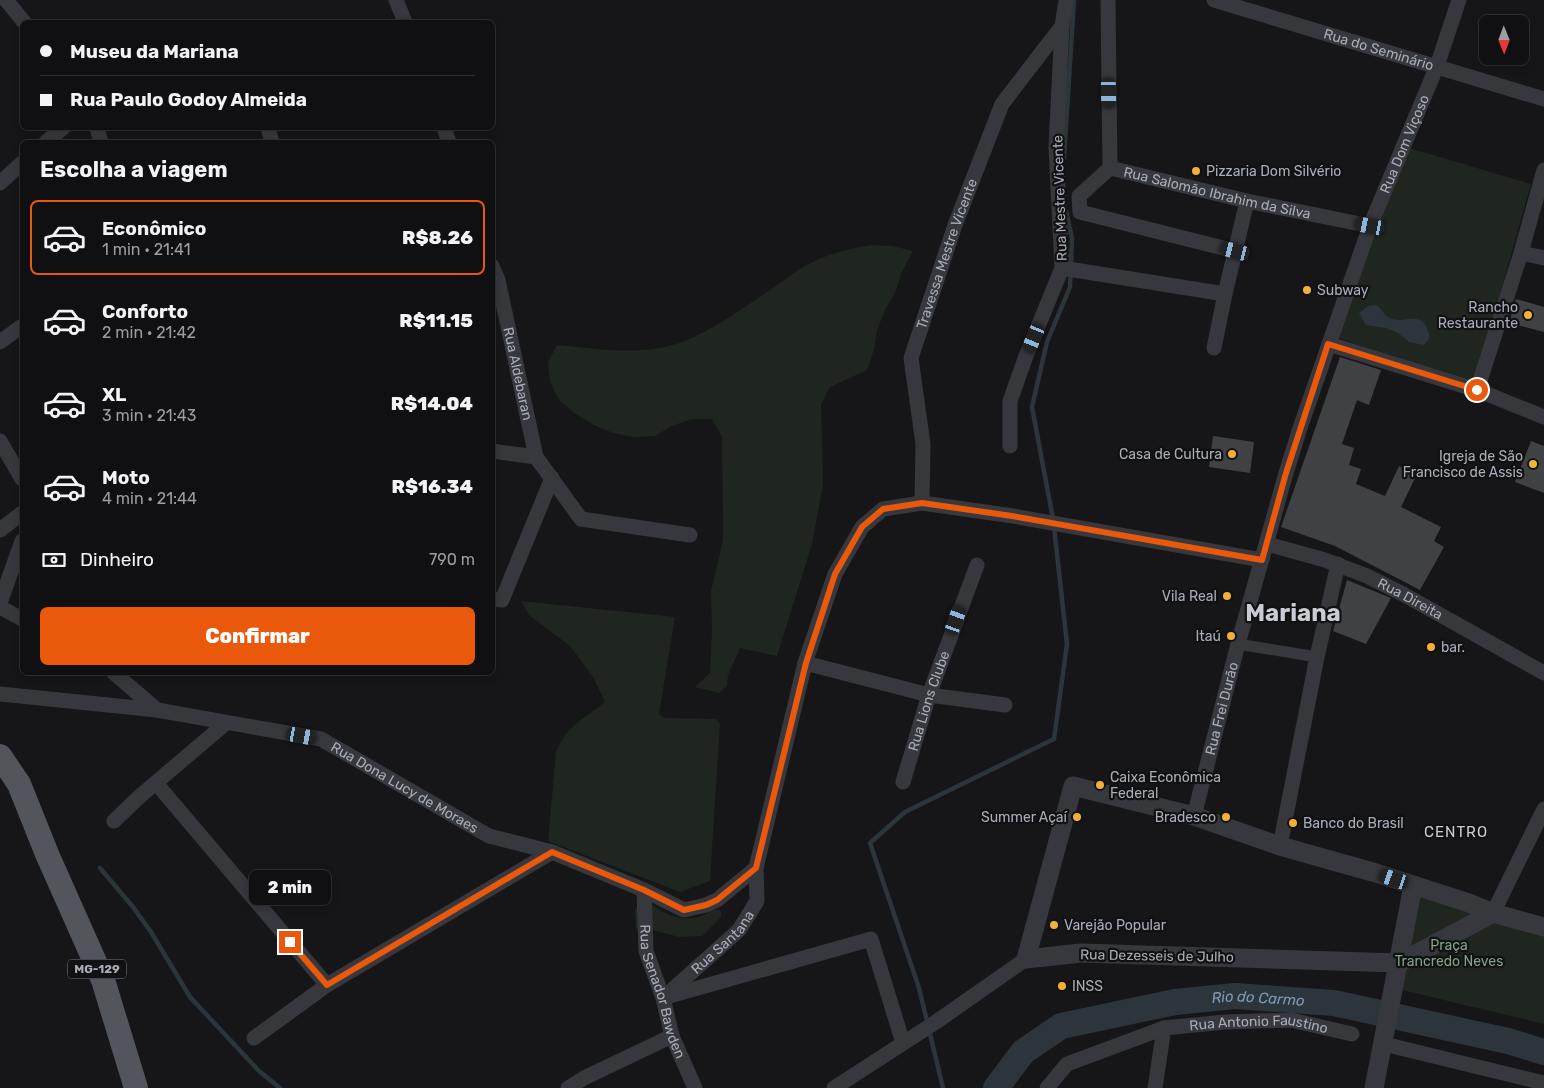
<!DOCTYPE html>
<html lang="pt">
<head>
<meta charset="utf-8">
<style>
  body { margin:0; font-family:Rubik,sans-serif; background:#1e1e20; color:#f1f3f6; height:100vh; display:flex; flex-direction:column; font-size:19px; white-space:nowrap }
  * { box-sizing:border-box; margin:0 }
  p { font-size:16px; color:#9c9d9f }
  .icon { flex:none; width:28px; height:28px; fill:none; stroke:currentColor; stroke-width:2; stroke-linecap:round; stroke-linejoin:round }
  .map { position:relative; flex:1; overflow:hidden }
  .side { position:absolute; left:20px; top:140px; width:475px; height:535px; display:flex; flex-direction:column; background:#101012; border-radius:8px; box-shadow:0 2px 8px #0003,0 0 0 1px #303032 }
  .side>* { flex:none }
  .hud { position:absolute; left:20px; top:20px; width:475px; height:110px; border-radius:8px; box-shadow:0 2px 8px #0003,0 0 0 1px #303032; display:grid; align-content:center; height:110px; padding:0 20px; background:#101012 }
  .needle { width:32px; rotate:179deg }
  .buttons { position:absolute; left:1479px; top:15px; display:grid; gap:10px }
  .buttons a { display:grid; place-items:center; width:50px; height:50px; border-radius:8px; background:#101012; box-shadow:0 2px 8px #0003,0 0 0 1px #303032; font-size:25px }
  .end { position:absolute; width:22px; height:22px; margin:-11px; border:6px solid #ea580c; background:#fff; box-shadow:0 0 0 2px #fff }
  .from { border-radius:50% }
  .bubble { position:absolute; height:35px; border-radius:8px; background:#101012; box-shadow:0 2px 8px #0003,0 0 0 1px #303032; font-size:16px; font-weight:800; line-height:35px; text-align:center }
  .car { position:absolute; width:15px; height:30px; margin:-15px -8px; border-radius:6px; box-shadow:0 0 4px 1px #0007; background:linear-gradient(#222 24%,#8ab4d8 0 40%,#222 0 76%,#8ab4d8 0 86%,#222 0) }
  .hud b { display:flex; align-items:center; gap:18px; height:48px; font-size:19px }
  .hud b+b { border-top:1px solid #303032 }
  .hud i { width:12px; height:12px; background:#f1f3f6 }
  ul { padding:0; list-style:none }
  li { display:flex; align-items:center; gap:15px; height:75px; margin:0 10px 8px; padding:0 10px; border:2px solid transparent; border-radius:8px }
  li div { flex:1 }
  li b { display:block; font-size:19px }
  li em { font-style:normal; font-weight:800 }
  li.active { border-color:#ea580c }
  li>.icon { width:45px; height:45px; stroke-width:1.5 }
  h2 { padding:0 20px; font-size:22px; line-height:60px }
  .pay { display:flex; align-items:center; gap:12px; height:55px; padding:0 20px; font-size:19px }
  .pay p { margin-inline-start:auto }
  .button { display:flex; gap:10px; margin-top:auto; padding:10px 20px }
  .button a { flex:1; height:58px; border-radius:8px; background:#ea580c; color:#fff; font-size:20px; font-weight:800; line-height:58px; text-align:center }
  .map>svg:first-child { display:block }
  .green { fill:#1e261f }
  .water { fill:#2c353c }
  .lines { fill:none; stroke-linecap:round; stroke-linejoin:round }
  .stream { stroke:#2c353c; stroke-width:4.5 }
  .river { stroke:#2c353c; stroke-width:26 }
  .building { fill:#404145 }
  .pedestrian { stroke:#37383d; stroke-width:11 }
  .minor { stroke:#37383d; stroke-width:15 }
  .tertiary { stroke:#37383d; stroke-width:19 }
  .primary { stroke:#53555c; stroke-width:24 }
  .route { stroke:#ea580c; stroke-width:6 }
  .poi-dot { fill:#f2b134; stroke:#111113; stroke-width:2 }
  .labels { text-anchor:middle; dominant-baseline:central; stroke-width:4.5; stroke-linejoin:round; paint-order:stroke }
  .shield { fill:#111113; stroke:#7b7e86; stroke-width:1 }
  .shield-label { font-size:12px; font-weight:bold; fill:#a8adb8 }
  .street-label { font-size:14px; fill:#a8adb8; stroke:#111113 }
  .poi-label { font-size:14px; fill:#a8adb8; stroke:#111113; text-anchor:start }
  .park-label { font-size:14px; fill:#7fa381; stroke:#111113 }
  .neighbourhood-label { font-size:15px; letter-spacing:1px; fill:#c9ccd4; stroke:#111113 }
  .water-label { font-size:15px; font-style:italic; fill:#7f9bb3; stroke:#111113 }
  .town-label { font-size:24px; font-weight:bold; fill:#c9ccd4; stroke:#111113 }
</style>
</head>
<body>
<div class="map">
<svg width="1544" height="1088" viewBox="0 0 1544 1088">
  <rect width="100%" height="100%" fill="#161618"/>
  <path class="green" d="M1406 147 1531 184 1474 386 1331 335Z
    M873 245 893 246 913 251 901 274 895 293 885 310 877 330 874 350 867 370 830 387 821 404 823 485 812 544 777 656 740 648 728 675 727 686 719 693 695 687 710 673 712 632 711 591 723 540V520L722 437 712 419H692L672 426 655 436 633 437 613 433 594 425 574 413 559 400 550 382 548 362 557 345C600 349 644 357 685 341 715 329 749 304 776 286 787 278 798 269 811 263 830 253 851 248 873 245Z
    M521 601 675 617 659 714 665 718 716 719 720 723 710 881 680 892 548 841 556 752C568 724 583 720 605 702L593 677 570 646 529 615Z
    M1413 893 1544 933V1024L1394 988Z
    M645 900C661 912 680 924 701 916 709 913 709 910 719 909L721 912V917L702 936 679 937 649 929H636L635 909Z"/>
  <path class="water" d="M1376 305C1382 308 1384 316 1390 318 1404 325 1421 309 1428 331 1431 337 1429 340 1424 345L1409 342 1398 333 1386 328 1366 325 1359 313 1368 306Z"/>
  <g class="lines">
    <path class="stream" d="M1064 158 1074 0
      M1053 519 1032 407 1047 342 1070 287 1072 238 1066 211
      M100 868 133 907 151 932 190 997 259 1071 280 1088
      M943 1088 919 988 870 843 905 812 1054 739 1067 644 1054 527"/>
    <path class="river" id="s1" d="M996 1088 1023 1052 1061 1026 1175 1002 1235 996 1334 1003 1508 1041 1544 1052"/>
  </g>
  <path class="building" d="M1516 299 1544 307V332L1509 323Z
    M1340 357 1381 370 1369 405 1357 400 1342 444 1354 448 1349 465 1361 469 1356 484 1385 496 1399 466 1417 474 1401 507 1441 527 1434 541 1444 547 1420 590 1335 546 1281 527Z
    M1213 436 1254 442 1250 473 1209 467Z
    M1531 441 1544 446V493L1515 482Z
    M1347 580 1391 598 1366 644 1333 631Z"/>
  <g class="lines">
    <path class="pedestrian" d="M1238 644 1317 657"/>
    <g class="minor">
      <path d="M6 0 24 22"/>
      <path d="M396 0 405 22"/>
      <path id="s2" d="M1108 0 1110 168 1247 201 1370 226"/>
      <path id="s3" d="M1214 0 1544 99"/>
      <path d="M97 128 101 142"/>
      <path d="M268 128 272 142"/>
      <path d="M444 128 449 142"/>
      <path d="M46 142 63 128"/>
      <path d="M1110 168 1079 196 1080 212 1235 251"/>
      <path d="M0 183 22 163"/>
      <path d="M1521 253 1544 258"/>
      <path id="s4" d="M492 266 498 280 536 457 581 519 690 535"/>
      <path d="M1062 268 1225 294"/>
      <path d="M0 342 22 326"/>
      <path d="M1329 344 1477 390 1544 417"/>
      <path d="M1214 348 1225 294 1247 201"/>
      <path d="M1477 390 1521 253 1544 170"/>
      <path d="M0 441 22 479"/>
      <path d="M1010 446V401L1026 356 1062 268 1056 147 1062 26 1066 0"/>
      <path d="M492 451 536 457"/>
      <path id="s5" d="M922 503 923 444 911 358 955 225 1002 104 1062 26"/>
      <path d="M0 530 22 513"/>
      <path id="s6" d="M1267 544 1325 560 1367 576 1403 594 1544 673"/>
      <path d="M492 599 502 600 552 478"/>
      <path d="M0 603 22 541"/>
      <path d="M0 607 22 619"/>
      <path d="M805 663 929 695 1005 705"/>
      <path d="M113 672 157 710"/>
      <path id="s7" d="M0 694 157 710 321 739 489 836 552 852 644 890 684 910 706 905 717 900 756 868"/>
      <path id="s8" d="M903 782 929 695 977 565"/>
      <path d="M156 783 327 985"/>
      <path id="s9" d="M1194 816 1238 644 1286 473 1300 428 1370 226 1437 66 1459 0"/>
      <path d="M114 821 139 797 226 723"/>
      <path d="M1280 846 1317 657 1338 564"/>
      <path id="s10" d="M644 890 646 951 663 998 672 1036 695 1088"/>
      <path d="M1493 913 1544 809"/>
      <path d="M666 997 871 939 903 1043"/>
      <path id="s11" d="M663 998 739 930 757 901 756 868 805 663 835 574 862 527 883 509 922 503 1013 516 1262 560"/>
      <path d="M254 1038 327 985 552 852"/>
      <path d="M1384 1044 1544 1083"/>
      <path d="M568 1088 584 1078 672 1036"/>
      <path d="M834 1088 936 1022 1026 959"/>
      <path id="s12" d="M1047 1088 1067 1064 1164 1028 1225 1022 1291 1020 1352 1034"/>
      <path d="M1155 1088 1164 1028"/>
    </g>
    <path class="tertiary" d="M1493 913 1399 963 1081 953 1026 959 1073 786 1194 816 1280 846 1376 873 1469 903 1493 913 1544 927
      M1374 1088 1413 886"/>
    <path class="primary" d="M0 756 19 784 47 854 103 980 136 1088"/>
  </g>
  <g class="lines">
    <path class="route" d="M290 942 327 985 552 852 644 890 684 910 706 905 717 900 756 868 806 663 835 574 862 527 883 509 922 503 1012 516 1262 560 1286 473 1328 344 1477 390"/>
  </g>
  <g class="poi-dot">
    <circle cx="1196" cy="171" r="5"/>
    <circle cx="1307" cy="290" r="5"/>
    <circle cx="1528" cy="315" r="5"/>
    <circle cx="1232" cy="454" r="5"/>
    <circle cx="1533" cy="464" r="5"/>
    <circle cx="1227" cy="596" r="5"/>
    <circle cx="1231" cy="636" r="5"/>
    <circle cx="1431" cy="647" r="5"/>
    <circle cx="1100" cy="785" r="5"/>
    <circle cx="1077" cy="817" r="5"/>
    <circle cx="1226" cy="817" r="5"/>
    <circle cx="1293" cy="823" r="5"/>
    <circle cx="1054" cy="925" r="5"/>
    <circle cx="1062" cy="986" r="5"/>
  </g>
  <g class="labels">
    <rect class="shield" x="68" y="959.5" width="58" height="19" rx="4"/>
    <g class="shield-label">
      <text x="97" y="969">MG-129</text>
    </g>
    <g class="street-label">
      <text stroke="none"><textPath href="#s3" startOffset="172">Rua do Seminário</textPath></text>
      <text stroke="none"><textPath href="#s9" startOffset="705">Rua Dom Viçoso</textPath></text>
      <text stroke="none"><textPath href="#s2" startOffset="278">Rua Salomão Ibrahim da Silva</textPath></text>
      <text transform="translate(1060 198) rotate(-92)">Rua Mestre Vicente</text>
      <text stroke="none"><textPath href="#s5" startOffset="256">Travessa Mestre Vicente</textPath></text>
      <text stroke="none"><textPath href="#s4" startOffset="111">Rua Aldebaran</textPath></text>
      <text stroke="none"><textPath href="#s6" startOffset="154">Rua Direita</textPath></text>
      <text stroke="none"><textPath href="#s8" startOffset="85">Rua Lions Clube</textPath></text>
      <text stroke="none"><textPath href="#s9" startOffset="111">Rua Frei Durão</textPath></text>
      <text stroke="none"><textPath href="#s7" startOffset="421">Rua Dona Lucy de Moraes</textPath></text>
      <text stroke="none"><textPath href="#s11" startOffset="82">Rua Santana</textPath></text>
      <text transform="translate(1157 956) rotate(1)">Rua Dezesseis de Julho</text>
      <text stroke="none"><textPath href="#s10" startOffset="104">Rua Senador Bawden</textPath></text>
      <text stroke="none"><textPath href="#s12" startOffset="230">Rua Antonio Faustino</textPath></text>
    </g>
    <g class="poi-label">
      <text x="1206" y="171">Pizzaria Dom Silvério</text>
      <text x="1317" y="290">Subway</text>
      <text x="1518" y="307" text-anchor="end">Rancho<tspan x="1518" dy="16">Restaurante</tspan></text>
      <text x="1222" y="454" text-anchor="end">Casa de Cultura</text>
      <text x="1523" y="456" text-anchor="end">Igreja de São<tspan x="1523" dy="16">Francisco de Assis</tspan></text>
      <text x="1217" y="596" text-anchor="end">Vila Real</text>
      <text x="1221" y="636" text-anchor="end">Itaú</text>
      <text x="1441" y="647">bar.</text>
      <text x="1110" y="777">Caixa Econômica<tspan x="1110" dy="16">Federal</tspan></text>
      <text x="1067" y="817" text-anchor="end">Summer Açaí</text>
      <text x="1216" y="817" text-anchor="end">Bradesco</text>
      <text x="1303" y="823">Banco do Brasil</text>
      <text x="1064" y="925">Varejão Popular</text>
      <text x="1072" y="986">INSS</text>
    </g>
    <g class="park-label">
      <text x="1449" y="945">Praça<tspan x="1449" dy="16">Trancredo Neves</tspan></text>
    </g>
    <g class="neighbourhood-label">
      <text x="1456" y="832">CENTRO</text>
    </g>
    <g class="water-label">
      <text stroke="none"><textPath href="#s1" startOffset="291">Rio do Carmo</textPath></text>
    </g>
    <g class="town-label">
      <text x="1293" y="613">Mariana</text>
    </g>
  </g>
</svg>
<div class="buttons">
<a><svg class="needle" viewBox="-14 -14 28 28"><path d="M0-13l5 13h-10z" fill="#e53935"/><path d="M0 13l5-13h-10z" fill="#9c9d9f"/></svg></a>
</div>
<i class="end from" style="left:1477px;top:390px"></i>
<i class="end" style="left:290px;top:942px"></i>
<div class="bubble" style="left:249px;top:870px;width:82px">2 min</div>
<i class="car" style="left:1109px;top:93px;rotate:179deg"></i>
<i class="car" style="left:1370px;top:226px;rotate:281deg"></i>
<i class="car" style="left:1235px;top:251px;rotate:284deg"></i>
<i class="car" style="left:1034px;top:338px;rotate:203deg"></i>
<i class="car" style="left:956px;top:620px;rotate:20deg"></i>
<i class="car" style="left:302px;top:736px;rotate:100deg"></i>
<i class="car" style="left:1394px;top:879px;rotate:289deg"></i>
<div class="hud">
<b><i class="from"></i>Museu da Mariana</b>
<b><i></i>Rua Paulo Godoy Almeida</b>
</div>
<section class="side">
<h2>Escolha a viagem</h2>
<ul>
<li class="active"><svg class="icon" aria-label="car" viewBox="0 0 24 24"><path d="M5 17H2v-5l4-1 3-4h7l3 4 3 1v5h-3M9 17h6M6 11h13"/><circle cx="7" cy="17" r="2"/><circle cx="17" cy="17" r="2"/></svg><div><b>Econômico</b><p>1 min · 21:41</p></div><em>R$8.26</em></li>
<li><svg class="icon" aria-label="car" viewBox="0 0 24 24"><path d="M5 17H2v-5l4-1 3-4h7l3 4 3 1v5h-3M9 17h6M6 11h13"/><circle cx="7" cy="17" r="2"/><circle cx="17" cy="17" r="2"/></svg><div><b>Conforto</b><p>2 min · 21:42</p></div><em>R$11.15</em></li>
<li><svg class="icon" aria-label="car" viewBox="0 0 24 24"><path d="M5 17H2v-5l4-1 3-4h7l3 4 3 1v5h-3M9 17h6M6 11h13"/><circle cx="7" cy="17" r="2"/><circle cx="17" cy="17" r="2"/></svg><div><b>XL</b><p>3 min · 21:43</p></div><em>R$14.04</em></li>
<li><svg class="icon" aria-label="car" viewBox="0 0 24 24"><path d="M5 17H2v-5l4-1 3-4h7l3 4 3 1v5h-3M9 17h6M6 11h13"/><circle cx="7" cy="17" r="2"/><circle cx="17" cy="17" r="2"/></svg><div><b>Moto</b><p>4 min · 21:44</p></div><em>R$16.34</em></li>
</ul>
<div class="pay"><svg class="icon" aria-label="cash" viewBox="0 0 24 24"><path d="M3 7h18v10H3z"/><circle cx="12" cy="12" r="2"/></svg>Dinheiro<p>790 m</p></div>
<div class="button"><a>Confirmar</a></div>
</section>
</div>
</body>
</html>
